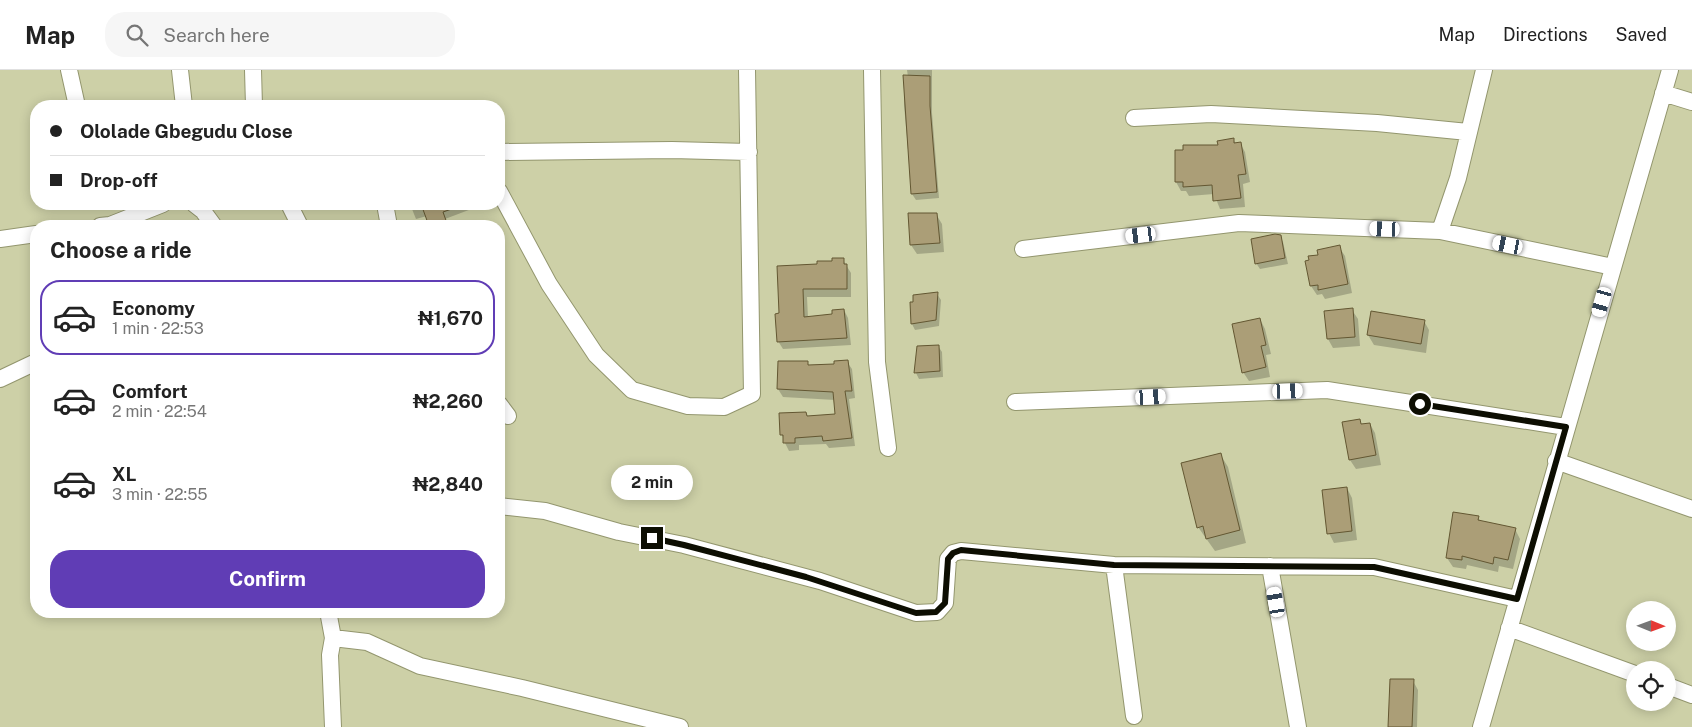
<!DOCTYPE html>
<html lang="en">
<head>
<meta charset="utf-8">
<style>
  body { margin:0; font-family:"Public Sans",sans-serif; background:#f6f6f6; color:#222; height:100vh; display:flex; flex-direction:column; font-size:19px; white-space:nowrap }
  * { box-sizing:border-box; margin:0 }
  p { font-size:16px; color:#767676 }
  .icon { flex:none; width:28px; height:28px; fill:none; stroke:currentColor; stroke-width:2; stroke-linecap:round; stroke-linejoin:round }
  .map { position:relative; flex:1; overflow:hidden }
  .details { position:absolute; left:30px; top:150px; width:475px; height:398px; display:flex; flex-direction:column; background:#fff; border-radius:20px; box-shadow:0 2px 12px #0003 }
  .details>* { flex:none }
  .hud { position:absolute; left:30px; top:30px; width:475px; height:110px; border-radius:20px; box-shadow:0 2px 12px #0003; display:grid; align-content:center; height:110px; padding:0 20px; background:#fff }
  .needle { width:32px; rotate:91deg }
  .fabs { position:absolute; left:1626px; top:531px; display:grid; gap:10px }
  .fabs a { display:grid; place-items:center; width:50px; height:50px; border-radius:50%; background:#fff; box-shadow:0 2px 12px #0003; font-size:25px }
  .end { position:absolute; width:22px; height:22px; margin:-11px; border:6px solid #0d0e02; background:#fff; box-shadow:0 0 0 2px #fff }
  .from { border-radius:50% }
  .bubble { position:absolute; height:35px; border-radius:18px; background:#fff; box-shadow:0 2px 12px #0003; font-size:16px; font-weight:700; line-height:35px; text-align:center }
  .car { position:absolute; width:15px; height:30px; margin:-15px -8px; border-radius:6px; box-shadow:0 0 4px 1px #0007; background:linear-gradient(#fff 24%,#345 0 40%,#fff 0 76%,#345 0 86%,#fff 0) }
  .hud b { display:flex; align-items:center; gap:18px; height:48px; font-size:19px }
  .hud b+b { border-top:1px solid #e0e0e0 }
  .hud i { width:12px; height:12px; background:#222 }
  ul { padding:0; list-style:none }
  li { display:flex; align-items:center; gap:15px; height:75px; margin:0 10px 8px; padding:0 10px; border:2px solid transparent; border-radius:20px }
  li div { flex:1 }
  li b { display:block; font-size:19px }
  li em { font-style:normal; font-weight:700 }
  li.current { border-color:#603db5 }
  li>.icon { width:45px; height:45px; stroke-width:1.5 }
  h2 { padding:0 20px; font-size:22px; line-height:60px }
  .action { display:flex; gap:10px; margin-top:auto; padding:10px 20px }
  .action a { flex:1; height:58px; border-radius:20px; background:#603db5; color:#fff; font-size:20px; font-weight:700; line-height:58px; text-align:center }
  header { display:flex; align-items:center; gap:30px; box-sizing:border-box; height:70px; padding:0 25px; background:#fff; border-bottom:1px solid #e0e0e0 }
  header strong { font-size:24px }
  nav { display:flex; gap:28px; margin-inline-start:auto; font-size:18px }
  .search { width:350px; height:45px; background:#f6f6f6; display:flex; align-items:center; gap:12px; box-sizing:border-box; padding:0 18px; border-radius:20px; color:#767676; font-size:19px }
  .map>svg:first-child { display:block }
  .shadow { fill:#0003 }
  .building { fill:#ab9e77; stroke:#635732 }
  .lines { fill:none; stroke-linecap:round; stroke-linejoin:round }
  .minor-casing { stroke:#93966e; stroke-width:18 }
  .minor { stroke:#fff; stroke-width:16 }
  .route { stroke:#0d0e02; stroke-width:6 }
</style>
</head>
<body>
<header>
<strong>Map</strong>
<div class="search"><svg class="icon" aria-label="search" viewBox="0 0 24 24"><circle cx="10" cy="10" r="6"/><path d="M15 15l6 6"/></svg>Search here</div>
<nav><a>Map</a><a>Directions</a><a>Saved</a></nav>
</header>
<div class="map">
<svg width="1692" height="657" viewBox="0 0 1692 657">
  <rect width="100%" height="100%" fill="#cdd0a7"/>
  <path class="shadow" d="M907 0H932V43L939 128 916 130 912 124 904 35V7H908Z
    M1233 69 1236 74 1240 73 1245 82 1250 112 1243 114 1245 137 1220 139 1214 124 1189 126 1186 121H1181L1176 112 1219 77Z
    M410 134H482V135L445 149 448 156H431L427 146 416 149Z
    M936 144 942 154 944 182 917 184 911 175Z
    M1280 166 1283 172 1288 194 1260 199 1256 193Z
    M1339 177 1345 186 1352 223 1325 229 1322 224 1317 225 1311 216 1319 186Z
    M843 190 851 203V227H807L808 248 834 245 844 240 848 248 851 275 783 279 778 271 780 245 818 192Z
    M937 224 941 230 939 256 915 260 912 254 911 233Z
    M1352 240 1358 249 1360 276 1333 278 1328 269 1326 242Z
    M1372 242 1424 251 1429 260 1426 283 1374 275 1368 265Z
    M1260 249 1265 259 1271 284 1266 285 1270 307 1249 311 1243 302Z
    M938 276 942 282 943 307 919 309 916 303 918 278Z
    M807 292 809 296 836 295 847 292 852 299 855 328 849 329 855 376 829 378 826 374 799 375V380L789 381 785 373 782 365 806 343 808 347 836 345 835 330 783 327 778 319Z
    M1359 350 1362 355 1370 354 1375 363 1381 395 1356 399 1350 390 1344 353Z
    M1220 384 1228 397 1246 473 1215 481 1198 457Z
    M1347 418 1352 428 1357 470 1334 473 1329 463Z
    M1478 447 1480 451 1515 459 1520 469 1513 499 1499 496 1498 502 1467 495 1466 499 1453 497 1447 488Z
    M1413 611 1418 620 1417 657H1389Z"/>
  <path class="building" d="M903 5 930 6V36L937 122 911 124Z
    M1234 68V73L1241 72 1246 104 1238 105 1241 128 1213 131 1212 115 1183 117V112H1175V80H1183V75H1218L1217 71Z
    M421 134H463V135L443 142 448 156H429Z
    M908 143H937L940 173 910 175Z
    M1275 164 1281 165 1285 188 1255 194 1251 169Z
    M1340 175 1348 214 1318 220V215L1310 216 1305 191 1309 190 1308 186 1318 185 1317 180Z
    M832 188H844V194H847V219H803L804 247 832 244V240L844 239 847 268 777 272 775 244 779 243 777 196 817 194V191H832Z
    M938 222 936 250 911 254 910 232H913V225Z
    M1353 238 1355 267 1327 269 1324 241Z
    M1371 241 1425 250 1421 274 1367 265Z
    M1260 248 1266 275 1261 276 1266 297 1242 303 1232 254Z
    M939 275 940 301 914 303 917 276Z
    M848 290 852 321H845L852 368 823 371 822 366 795 368V373H783V365H780L779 343 806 342 807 346 835 344 833 322 777 319 778 291H808V295L834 294V291Z
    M1360 349 1361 354 1370 353 1376 385 1349 390 1342 352Z
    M1221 383 1240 460 1206 469 1203 456 1197 458 1181 393Z
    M1347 417 1352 461 1327 464 1322 420Z
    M1453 442 1479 446 1478 450 1516 458 1508 490 1494 487 1493 494 1462 486V490L1446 488Z
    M1390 609H1414L1412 657H1388Z"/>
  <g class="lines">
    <defs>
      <path id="minor" d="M69 0 77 36
        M180 0 184 36
        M253 0 254 36
        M872 0 877 292 888 378
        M1663 23 1692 32
        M1134 48 1211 44 1377 53 1468 62
        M499 82 672 80 749 82
        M499 121 549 214 596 285 632 320 688 336 724 337 752 324 747 0
        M194 134 203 141 214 156
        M289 134 300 156
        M385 134 389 156
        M100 156 110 155 163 134
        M1440 161 1458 108 1484 0
        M0 169 36 164
        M1023 179 1239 153 1440 161 1613 197
        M0 309 36 292
        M1015 332 1327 320 1566 357
        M499 334 508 346
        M1556 391 1692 439
        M499 436 545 441 619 462 684 475 820 511 916 543 937 542 945 533 948 489 953 483 961 481 1114 495 1374 497 1517 529
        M1114 495 1134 646
        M1270 496 1298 657
        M328 541 333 568 330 585 333 657
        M1509 558 1635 604
        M333 568 367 572 420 596 522 618 680 657
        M1668 616 1692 625
        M1481 657 1670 0"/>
    </defs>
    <use href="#minor" class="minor-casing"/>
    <use href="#minor" class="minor"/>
  </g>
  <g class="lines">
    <path class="route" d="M652 468 684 475 806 507 916 543 936 542 945 533 948 489 953 483 961 480 1114 495 1374 497 1517 529 1566 357 1420 334"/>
  </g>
</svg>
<div class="fabs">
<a><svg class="needle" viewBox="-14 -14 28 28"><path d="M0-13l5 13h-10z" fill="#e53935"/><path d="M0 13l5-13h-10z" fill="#767676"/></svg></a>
<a><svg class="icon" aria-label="locate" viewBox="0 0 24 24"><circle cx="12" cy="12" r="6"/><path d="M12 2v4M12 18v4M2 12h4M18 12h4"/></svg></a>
</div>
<i class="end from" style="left:1420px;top:334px"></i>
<i class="end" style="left:652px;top:468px"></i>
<div class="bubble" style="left:611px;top:395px;width:82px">2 min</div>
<i class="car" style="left:1385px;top:159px;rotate:272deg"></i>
<i class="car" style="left:1141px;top:165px;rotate:263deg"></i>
<i class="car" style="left:1508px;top:175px;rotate:282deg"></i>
<i class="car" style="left:1602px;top:232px;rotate:196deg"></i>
<i class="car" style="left:1288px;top:321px;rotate:88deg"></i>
<i class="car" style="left:1151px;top:327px;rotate:87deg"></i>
<i class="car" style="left:1276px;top:532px;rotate:350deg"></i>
<div class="hud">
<b><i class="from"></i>Ololade Gbegudu Close</b>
<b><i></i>Drop-off</b>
</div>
<section class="details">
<h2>Choose a ride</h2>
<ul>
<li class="current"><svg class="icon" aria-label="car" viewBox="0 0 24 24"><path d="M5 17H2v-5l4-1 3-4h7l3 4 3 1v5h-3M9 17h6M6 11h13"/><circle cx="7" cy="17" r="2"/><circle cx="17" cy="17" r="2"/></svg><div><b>Economy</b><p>1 min · 22:53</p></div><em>₦1,670</em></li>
<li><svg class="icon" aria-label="car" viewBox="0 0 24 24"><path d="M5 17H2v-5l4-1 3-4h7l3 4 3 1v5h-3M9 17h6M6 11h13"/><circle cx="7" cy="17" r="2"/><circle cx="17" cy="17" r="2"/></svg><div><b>Comfort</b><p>2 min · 22:54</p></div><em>₦2,260</em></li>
<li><svg class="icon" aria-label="car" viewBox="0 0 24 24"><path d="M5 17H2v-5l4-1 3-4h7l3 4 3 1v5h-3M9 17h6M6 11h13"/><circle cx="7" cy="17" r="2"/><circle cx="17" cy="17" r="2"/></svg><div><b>XL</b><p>3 min · 22:55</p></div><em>₦2,840</em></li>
</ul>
<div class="action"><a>Confirm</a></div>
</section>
</div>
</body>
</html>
